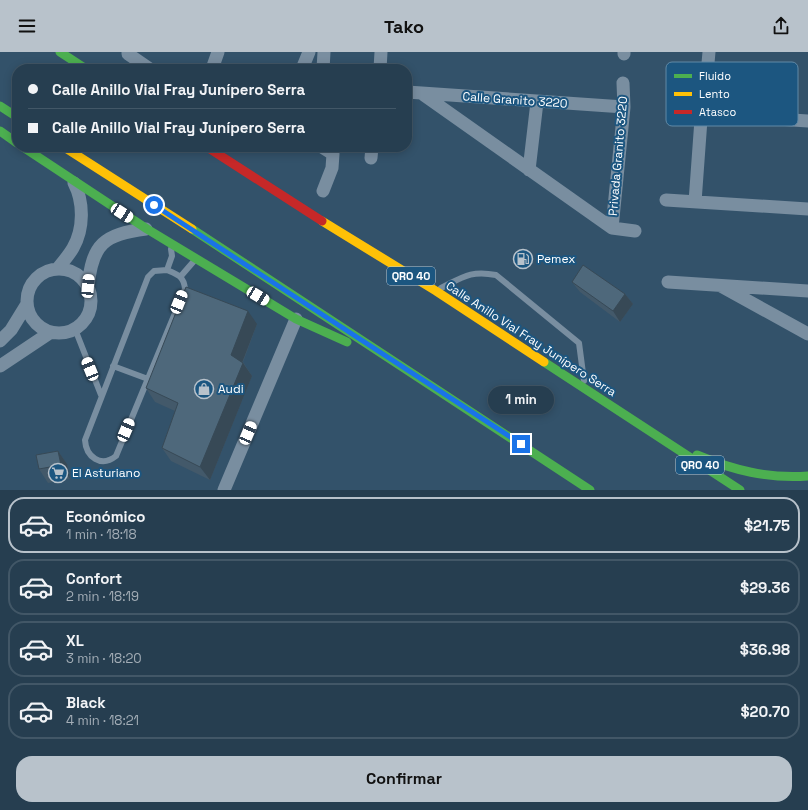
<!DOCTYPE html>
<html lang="es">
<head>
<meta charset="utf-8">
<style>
  body { margin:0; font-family:"Space Grotesk",sans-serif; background:#2e4557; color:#f1f3f6; height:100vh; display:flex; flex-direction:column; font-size:15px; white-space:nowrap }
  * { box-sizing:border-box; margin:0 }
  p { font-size:13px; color:#a4aeb7 }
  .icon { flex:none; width:22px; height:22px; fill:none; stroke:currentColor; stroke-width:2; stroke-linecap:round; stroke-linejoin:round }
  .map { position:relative; height:438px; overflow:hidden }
  .panel { display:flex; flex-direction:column; background:#263e50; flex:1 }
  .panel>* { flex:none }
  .guide { position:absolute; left:12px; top:12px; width:400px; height:88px; border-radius:16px; box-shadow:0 2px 10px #0003,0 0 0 1px #425767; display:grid; align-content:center; height:88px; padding:0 16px; background:#263e50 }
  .end { position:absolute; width:18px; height:18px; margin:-9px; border:5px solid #1a73e8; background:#fff; box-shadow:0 0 0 2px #fff }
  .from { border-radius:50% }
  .bubble { position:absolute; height:28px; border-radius:14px; background:#263e50; box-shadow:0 2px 10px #0003,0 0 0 1px #425767; font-size:13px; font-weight:800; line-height:28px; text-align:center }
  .car { position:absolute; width:12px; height:24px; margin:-12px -6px; border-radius:5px; box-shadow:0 0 3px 1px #0007; background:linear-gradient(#fff 24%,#345 0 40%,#fff 0 76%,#345 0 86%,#fff 0) }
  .guide b { display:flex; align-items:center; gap:14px; height:38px; font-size:15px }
  .guide b+b { border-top:1px solid #425767 }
  .guide i { width:10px; height:10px; background:#f1f3f6 }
  ul { padding:7px 0 0; list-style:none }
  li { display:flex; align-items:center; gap:12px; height:56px; margin:0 8px 6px; padding:0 8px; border:2px solid #425767; border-radius:16px }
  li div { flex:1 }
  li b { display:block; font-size:15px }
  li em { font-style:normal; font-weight:800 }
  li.on { border-color:#b8c2cb }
  li>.icon { width:36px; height:36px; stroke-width:1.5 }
  .cta { display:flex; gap:8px; margin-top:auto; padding:8px 16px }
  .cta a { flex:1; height:46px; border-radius:16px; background:#b8c2cb; color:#111; font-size:16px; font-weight:800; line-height:46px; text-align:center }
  header { display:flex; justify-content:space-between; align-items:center; height:52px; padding:0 16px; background:#b8c2cb; color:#111; font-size:18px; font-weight:800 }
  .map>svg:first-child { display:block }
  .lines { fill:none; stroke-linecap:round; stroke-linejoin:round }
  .lane { stroke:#798ea0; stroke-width:6 }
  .street { stroke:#798ea0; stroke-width:13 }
  .fast { stroke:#4caf50; stroke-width:9 }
  .slow { stroke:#ffc107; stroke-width:9 }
  .jam { stroke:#c62828; stroke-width:9 }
  .wall { fill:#43596a }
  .shaded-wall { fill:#374956 }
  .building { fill:#4e687b; stroke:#374956 }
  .route { stroke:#1a73e8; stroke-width:5 }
  .labels { text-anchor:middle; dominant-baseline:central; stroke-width:4; stroke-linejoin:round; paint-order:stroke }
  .shield { fill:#1c5680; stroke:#bbccd9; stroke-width:1 }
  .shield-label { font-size:11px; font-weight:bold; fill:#fff }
  .street-label { font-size:12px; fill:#fff; stroke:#1c5680 }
  .poi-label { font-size:12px; fill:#fff; stroke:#1c5680; text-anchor:start }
  .key { fill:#1c5680; stroke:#6089a6; stroke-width:1 }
  .key-label { font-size:11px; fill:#fff }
</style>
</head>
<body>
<header><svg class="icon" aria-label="menu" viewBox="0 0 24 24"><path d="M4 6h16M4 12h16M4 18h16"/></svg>Tako<svg class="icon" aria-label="share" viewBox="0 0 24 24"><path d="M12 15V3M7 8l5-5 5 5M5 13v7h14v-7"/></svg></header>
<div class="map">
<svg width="808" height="438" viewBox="0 0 808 438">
  <rect width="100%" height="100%" fill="#33526a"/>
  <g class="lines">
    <path class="lane" d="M167 218C177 222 184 224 185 237L116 404C101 416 86 405 85 388L148 225 154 219Z
      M167 218 172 204 171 197
      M181 224 194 209
      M441 236C463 225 471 218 496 223L579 291 584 329
      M75 277 101 343
      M113 314 148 327"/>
    <path class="street" d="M128 0V2L150 17
      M624 2V0
      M708 11 709 0
      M212 17 218 0
      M302 17 309 0
      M323 17 324 0
      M380 17 381 0
      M407 40 624 55
      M421 41 612 176 635 179
      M702 62 808 69
      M322 95 333 102 332 116 323 139
      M371 106 372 95
      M529 118 537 50
      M666 148 808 157
      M695 150 703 40
      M612 176 624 55 623 31
      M58 216C63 210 69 203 73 196 84 177 84 150 74 131
      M27 249a32 32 0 1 1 64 0a32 32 0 1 1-64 0Z
      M668 230 808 239
      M721 234 808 282
      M88 235C92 192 104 182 146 177
      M0 289 11 278 27 252
      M0 314 51 280
      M224 438 296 267"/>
    <path class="fast" d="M60 0 86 17
      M0 54 17 65
      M0 79 17 91
      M23 95 147 177 296 267 347 290
      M192 177 590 438
      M544 310 740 438
      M697 403C733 418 768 427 808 424"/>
    <path class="slow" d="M64 95 192 177
      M322 169 436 239 544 310"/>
    <path class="jam" d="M207 95 322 169"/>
  </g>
  <path class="wall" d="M572 230 625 242 633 252 620 270 580 240Z
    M257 272 243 310 252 324 210 428 171 409 162 396 175 359 155 350 146 336Z
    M58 399 67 412 70 427 48 431 39 417Z"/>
  <path class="shaded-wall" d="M625 242 633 252 620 270 613 259Z
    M248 259 257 272 240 316 231 303Z
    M243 311 252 324 210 428 200 415Z
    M58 399 67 412 70 427 61 413Z"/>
  <path class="building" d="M583 213 625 242 613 259 572 230Z
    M186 235 248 259 231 303 243 311 200 415 162 396 178 351 146 336Z
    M58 399 61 413 39 417 36 403Z"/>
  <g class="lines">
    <path class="route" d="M154 153 521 392"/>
  </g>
  <defs>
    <symbol id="fuel-ring" viewBox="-11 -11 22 22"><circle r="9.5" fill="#1c5680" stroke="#b8c2cb" stroke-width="1.5"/><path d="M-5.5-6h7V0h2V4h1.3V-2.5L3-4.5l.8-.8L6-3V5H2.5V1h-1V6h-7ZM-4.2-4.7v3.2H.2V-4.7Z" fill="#b8c2cb"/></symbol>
    <symbol id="shop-ring" viewBox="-11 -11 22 22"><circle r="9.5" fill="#1c5680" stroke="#b8c2cb" stroke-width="1.5"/><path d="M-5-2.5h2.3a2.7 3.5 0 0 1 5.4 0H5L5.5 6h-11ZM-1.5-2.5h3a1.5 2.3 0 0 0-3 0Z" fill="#b8c2cb"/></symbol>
    <symbol id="supermarket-ring" viewBox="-11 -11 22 22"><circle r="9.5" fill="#1c5680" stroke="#b8c2cb" stroke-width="1.5"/><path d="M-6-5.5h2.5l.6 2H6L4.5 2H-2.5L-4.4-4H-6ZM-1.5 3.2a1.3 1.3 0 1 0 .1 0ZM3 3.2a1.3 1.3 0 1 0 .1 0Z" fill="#b8c2cb"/></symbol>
  </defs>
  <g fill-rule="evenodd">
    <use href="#fuel-ring" x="512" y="196" width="22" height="22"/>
    <use href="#shop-ring" x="193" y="326" width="22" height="22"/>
    <use href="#supermarket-ring" x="47" y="410" width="22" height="22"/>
  </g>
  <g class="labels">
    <g class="shield">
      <rect x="387" y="215" width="48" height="18" rx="3"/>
      <rect x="676" y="404" width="48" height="18" rx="3"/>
    </g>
    <g class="shield-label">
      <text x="411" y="224">QRO 40</text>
      <text x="700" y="413">QRO 40</text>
    </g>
    <g class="street-label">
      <text transform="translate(515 48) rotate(4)">Calle Granito 3220</text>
      <text transform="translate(618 104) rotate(-85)">Privada Granito 3220</text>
      <text transform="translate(531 287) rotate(33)">Calle Anillo Vial Fray Junípero Serra</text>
    </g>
    <g class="poi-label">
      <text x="537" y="207">Pemex</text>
      <text x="218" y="337">Audi</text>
      <text x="72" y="421">El Asturiano</text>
    </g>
  </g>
  <rect x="666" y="10" width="132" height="64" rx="6" class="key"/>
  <rect x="674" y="22" width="18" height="4" fill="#4caf50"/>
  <rect x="674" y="40" width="18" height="4" fill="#ffc107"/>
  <rect x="674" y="58" width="18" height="4" fill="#c62828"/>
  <g class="key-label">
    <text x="699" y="28">Fluido</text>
    <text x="699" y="46">Lento</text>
    <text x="699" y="64">Atasco</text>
  </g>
</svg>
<i class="end from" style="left:154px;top:153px"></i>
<i class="end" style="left:521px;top:392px"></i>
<div class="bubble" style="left:488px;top:334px;width:66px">1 min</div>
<i class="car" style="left:122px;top:161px;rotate:123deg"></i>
<i class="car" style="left:88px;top:234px;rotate:5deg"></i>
<i class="car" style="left:258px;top:244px;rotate:121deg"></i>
<i class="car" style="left:179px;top:250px;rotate:22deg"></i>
<i class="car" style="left:90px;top:317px;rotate:338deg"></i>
<i class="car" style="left:126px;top:378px;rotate:23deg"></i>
<i class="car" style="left:248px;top:381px;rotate:23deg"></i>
<div class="guide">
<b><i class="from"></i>Calle Anillo Vial Fray Junípero Serra</b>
<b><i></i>Calle Anillo Vial Fray Junípero Serra</b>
</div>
</div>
<section class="panel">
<ul>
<li class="on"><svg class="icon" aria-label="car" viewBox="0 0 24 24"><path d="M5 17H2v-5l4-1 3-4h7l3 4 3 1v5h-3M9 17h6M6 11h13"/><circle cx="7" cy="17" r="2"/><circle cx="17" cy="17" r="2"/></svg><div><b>Económico</b><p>1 min · 18:18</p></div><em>$21.75</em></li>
<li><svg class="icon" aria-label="car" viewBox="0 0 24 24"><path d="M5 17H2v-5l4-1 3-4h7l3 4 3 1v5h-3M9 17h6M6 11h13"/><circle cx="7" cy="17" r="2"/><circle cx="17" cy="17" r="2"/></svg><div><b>Confort</b><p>2 min · 18:19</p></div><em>$29.36</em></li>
<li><svg class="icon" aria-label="car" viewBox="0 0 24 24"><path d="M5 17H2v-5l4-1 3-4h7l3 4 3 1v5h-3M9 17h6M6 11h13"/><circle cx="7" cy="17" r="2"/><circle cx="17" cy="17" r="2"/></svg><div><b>XL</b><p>3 min · 18:20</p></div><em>$36.98</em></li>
<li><svg class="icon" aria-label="car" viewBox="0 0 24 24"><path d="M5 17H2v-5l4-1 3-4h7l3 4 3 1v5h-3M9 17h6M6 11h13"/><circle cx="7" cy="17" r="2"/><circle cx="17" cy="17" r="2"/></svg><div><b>Black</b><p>4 min · 18:21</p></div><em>$20.70</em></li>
</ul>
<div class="cta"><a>Confirmar</a></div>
</section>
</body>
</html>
